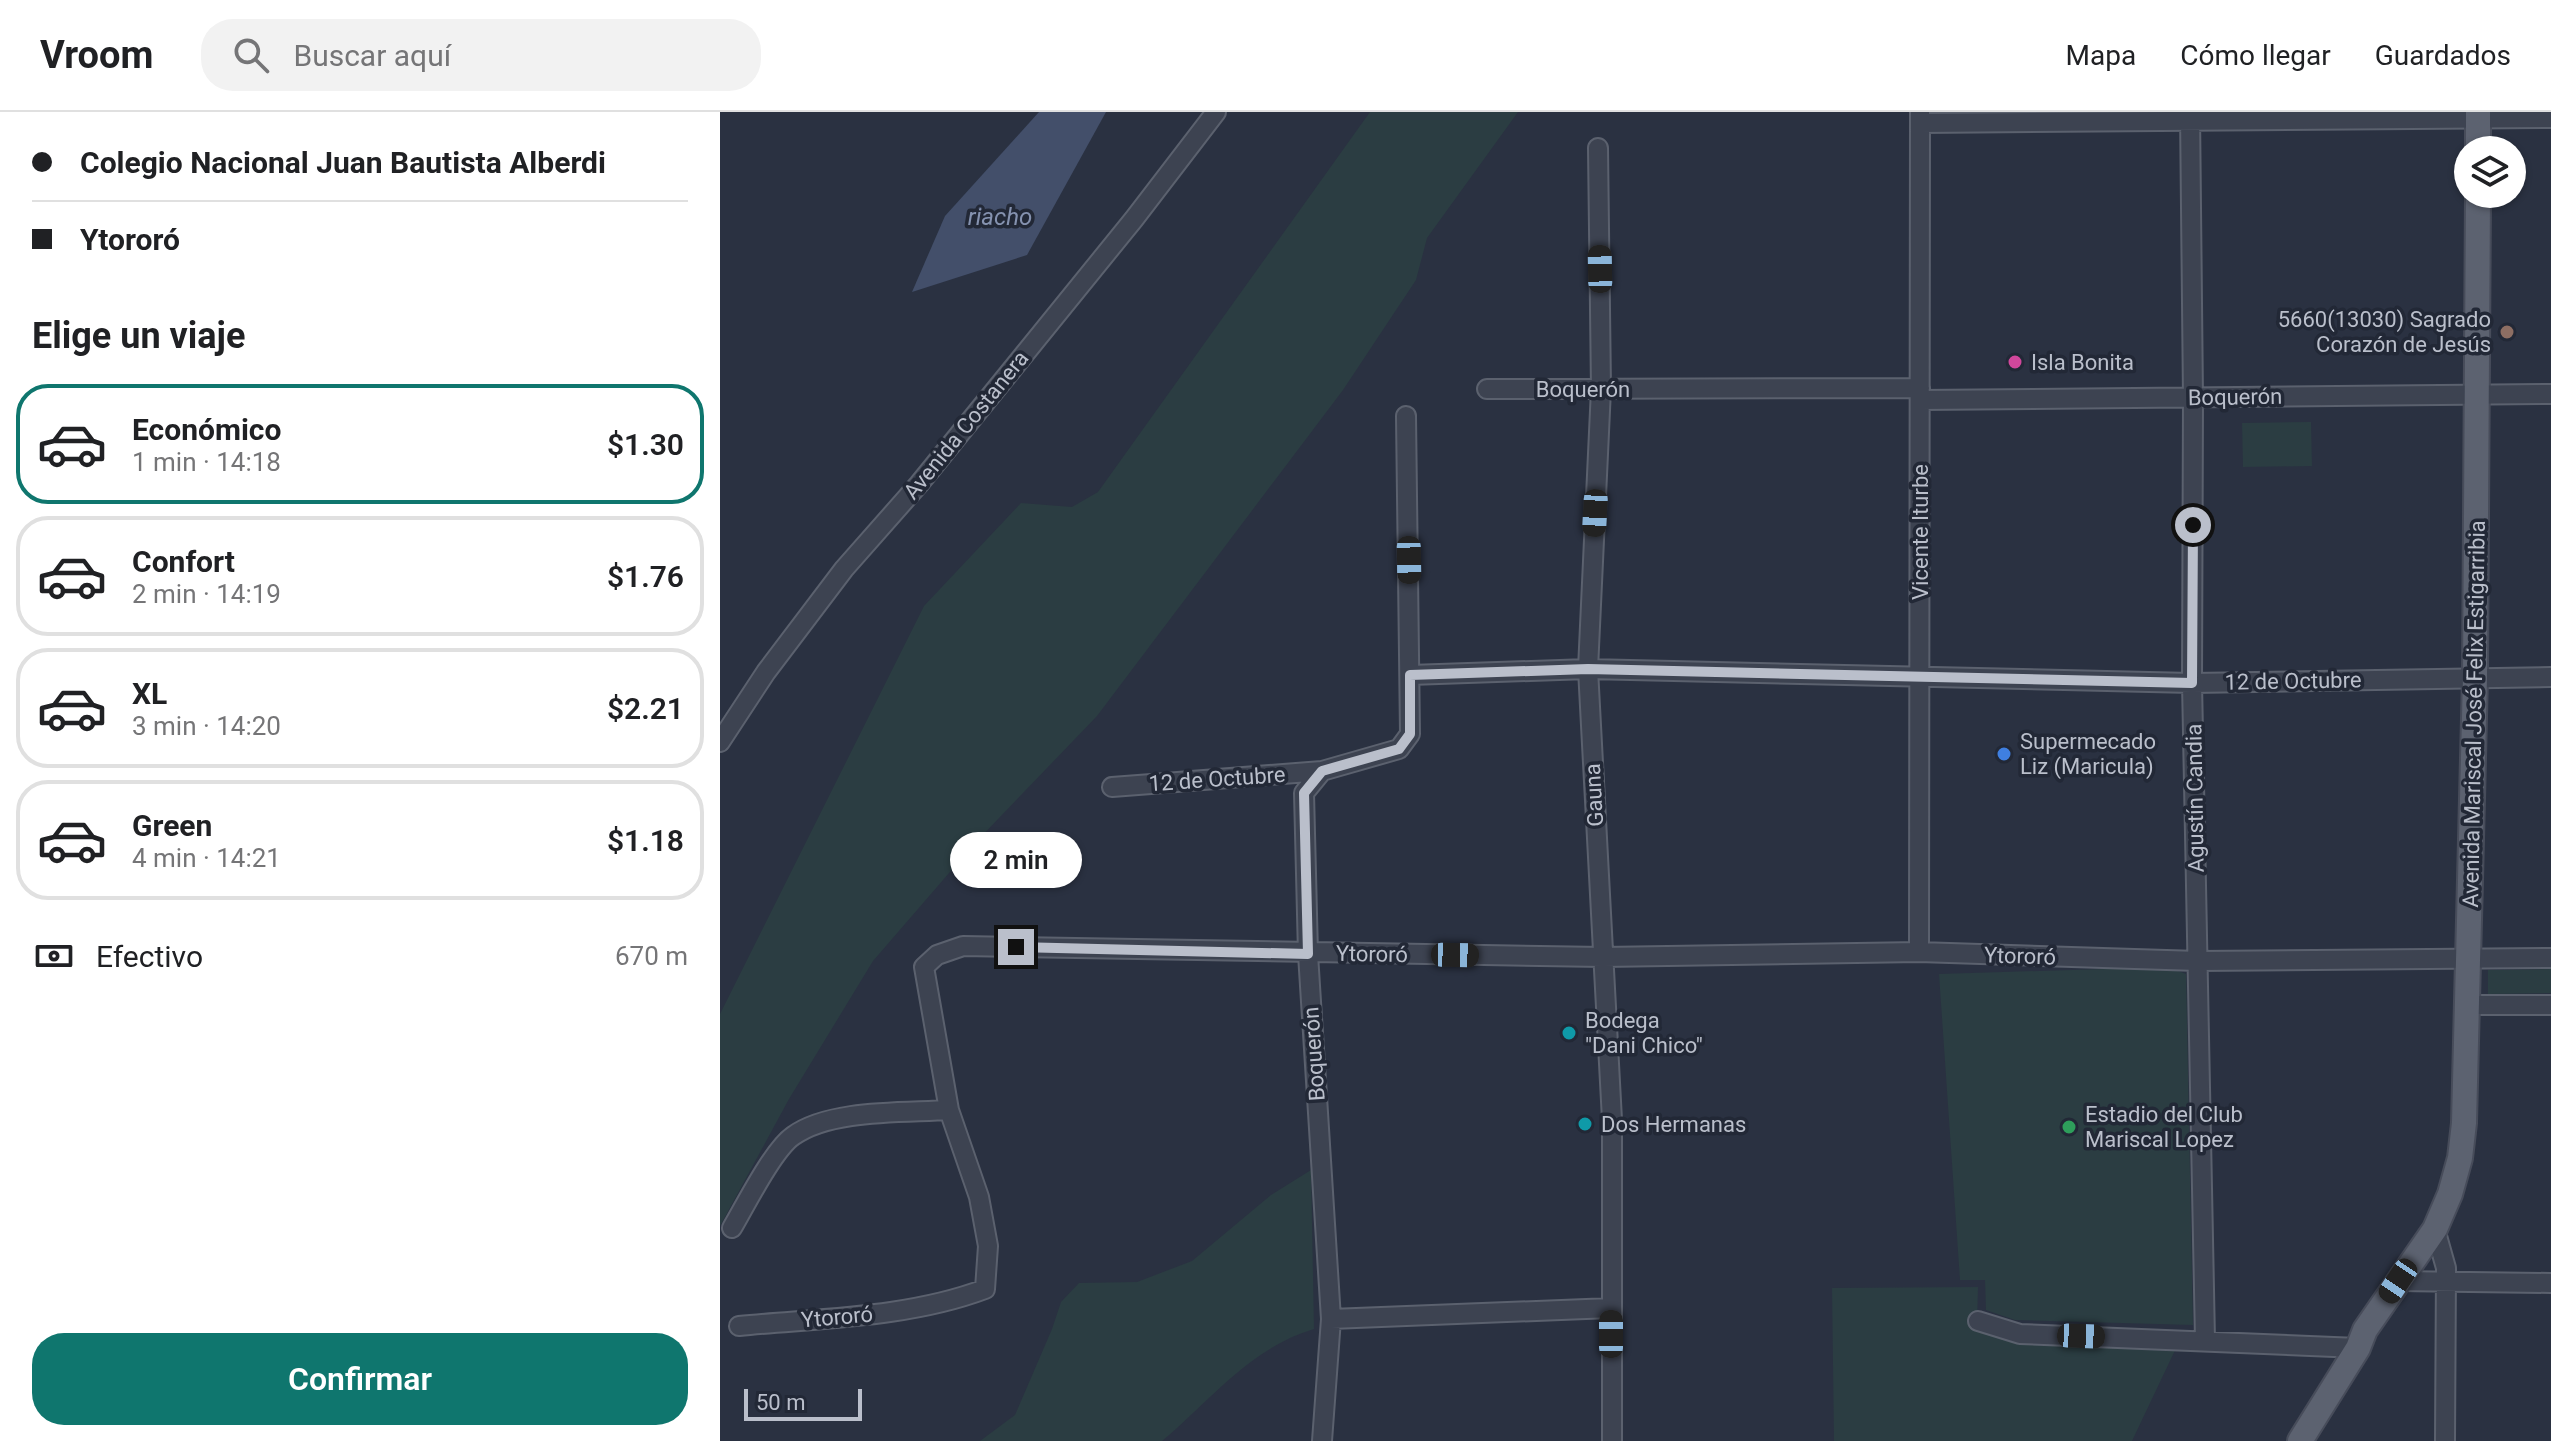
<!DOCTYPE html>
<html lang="es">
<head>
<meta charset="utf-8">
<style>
  body { margin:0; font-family:Roboto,sans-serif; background:#f2f2f2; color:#202124; height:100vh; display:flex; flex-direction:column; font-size:30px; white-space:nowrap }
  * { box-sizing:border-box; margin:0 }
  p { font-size:26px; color:#757577 }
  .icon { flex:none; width:44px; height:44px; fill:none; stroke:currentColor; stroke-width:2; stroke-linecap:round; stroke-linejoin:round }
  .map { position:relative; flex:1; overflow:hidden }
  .side { display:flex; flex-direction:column; background:#fff; width:720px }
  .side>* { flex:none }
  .hud { display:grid; align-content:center; height:176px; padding:0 32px; background:#fff }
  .tools { position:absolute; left:1734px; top:24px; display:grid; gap:16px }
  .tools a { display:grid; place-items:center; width:72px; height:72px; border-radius:50%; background:#fff; box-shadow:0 2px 6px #0004; font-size:40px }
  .scale { position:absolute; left:24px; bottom:20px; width:118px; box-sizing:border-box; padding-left:8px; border:4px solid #babfcb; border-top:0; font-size:22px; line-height:28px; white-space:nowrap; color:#babfcb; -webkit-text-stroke:6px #222836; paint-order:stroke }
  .end { position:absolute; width:36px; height:36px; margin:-18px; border:10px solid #babfcb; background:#111; box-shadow:0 0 0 4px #111 }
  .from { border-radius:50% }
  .bubble { position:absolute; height:56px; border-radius:28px; background:#fff; box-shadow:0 2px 6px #0004; font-size:26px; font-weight:600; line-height:56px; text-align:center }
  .car { position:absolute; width:24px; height:48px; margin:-24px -12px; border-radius:10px; box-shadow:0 0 6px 2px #0007; background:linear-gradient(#222 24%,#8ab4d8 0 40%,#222 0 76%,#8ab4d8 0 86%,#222 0) }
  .hud b { display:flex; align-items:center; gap:28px; height:76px; font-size:30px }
  .hud b+b { border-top:2px solid #e0e0e0 }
  .hud i { width:20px; height:20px; background:#202124 }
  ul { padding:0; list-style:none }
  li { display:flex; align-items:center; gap:24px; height:120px; margin:0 16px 12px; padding:0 16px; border:4px solid #e0e0e0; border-radius:32px }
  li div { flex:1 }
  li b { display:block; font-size:30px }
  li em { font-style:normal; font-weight:600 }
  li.current { border-color:#0f766e }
  li>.icon { width:72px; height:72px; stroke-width:1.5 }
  h2 { padding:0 32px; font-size:36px; line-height:96px }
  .pay { display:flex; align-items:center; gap:20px; height:88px; padding:0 32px; font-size:30px }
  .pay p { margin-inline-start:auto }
  .cta { display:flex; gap:16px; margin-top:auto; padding:16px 32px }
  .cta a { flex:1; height:92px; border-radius:32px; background:#0f766e; color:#fff; font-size:32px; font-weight:600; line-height:92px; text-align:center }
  header { display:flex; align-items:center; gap:48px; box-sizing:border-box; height:112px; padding:0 40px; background:#fff; border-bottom:2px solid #e0e0e0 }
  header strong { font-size:38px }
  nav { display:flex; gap:44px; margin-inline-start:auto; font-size:28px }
  .search { width:560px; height:72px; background:#f2f2f2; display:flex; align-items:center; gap:20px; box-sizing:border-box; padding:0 28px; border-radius:32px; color:#757577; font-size:30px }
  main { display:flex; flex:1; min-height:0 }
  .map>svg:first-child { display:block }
  .green { fill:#2b3d42 }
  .water { fill:#434f6a }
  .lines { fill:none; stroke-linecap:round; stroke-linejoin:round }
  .minor-casing { stroke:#5b616e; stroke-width:22 }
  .major-casing { stroke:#474c5a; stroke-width:28 }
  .minor { stroke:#3d4351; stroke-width:18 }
  .major { stroke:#5c6270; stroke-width:24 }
  .route { stroke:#babfcb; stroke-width:10 }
  .education-dot { fill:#8d6e63; stroke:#222836; stroke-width:3 }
  .hotel-dot { fill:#d1479c; stroke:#222836; stroke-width:3 }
  .shop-dot { fill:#3f7fe0; stroke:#222836; stroke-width:3 }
  .culture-dot { fill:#0f9aa8; stroke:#222836; stroke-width:3 }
  .leisure-dot { fill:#2e9e5b; stroke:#222836; stroke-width:3 }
  .labels { text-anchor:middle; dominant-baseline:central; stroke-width:7; stroke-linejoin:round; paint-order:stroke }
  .poi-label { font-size:22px; fill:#babfcb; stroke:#222836; text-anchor:start }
  .street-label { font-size:22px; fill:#babfcb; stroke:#222836 }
  .water-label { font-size:24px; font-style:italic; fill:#8592af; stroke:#222836 }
</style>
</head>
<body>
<header>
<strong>Vroom</strong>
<div class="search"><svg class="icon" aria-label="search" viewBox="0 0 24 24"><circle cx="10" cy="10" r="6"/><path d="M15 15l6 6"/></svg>Buscar aquí</div>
<nav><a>Mapa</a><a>Cómo llegar</a><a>Guardados</a></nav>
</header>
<main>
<section class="side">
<div class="hud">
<b><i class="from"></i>Colegio Nacional Juan Bautista Alberdi</b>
<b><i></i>Ytororó</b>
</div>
<h2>Elige un viaje</h2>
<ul>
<li class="current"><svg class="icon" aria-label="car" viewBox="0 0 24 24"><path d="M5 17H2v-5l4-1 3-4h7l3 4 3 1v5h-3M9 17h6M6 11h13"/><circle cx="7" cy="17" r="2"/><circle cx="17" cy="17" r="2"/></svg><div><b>Económico</b><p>1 min · 14:18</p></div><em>$1.30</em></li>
<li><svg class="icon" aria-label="car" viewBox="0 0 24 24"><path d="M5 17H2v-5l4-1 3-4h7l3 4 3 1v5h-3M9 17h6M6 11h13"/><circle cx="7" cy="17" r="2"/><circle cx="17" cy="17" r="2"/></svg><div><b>Confort</b><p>2 min · 14:19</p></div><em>$1.76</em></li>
<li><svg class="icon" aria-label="car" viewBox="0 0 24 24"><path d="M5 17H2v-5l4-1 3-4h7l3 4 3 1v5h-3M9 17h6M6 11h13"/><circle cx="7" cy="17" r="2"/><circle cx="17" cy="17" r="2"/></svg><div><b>XL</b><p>3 min · 14:20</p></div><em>$2.21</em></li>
<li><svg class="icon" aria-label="car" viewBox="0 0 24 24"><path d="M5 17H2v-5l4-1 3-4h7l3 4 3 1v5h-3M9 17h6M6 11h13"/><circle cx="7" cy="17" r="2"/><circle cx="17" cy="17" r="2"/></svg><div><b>Green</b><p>4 min · 14:21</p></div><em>$1.18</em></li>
</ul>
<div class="pay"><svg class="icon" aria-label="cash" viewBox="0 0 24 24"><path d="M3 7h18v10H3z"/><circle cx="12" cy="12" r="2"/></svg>Efectivo<p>670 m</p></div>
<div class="cta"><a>Confirmar</a></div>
</section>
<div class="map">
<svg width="1831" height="1329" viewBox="0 0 1831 1329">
  <rect width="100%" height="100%" fill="#2a3141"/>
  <path class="green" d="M650 0H798L707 126 696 168 623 278 377 604 255 731 153 849 69 987 0 1114V902L204 494 301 391 352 395 378 380Z
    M1591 310 1592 354 1523 355 1522 311Z
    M1448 855 1466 862 1473 1213 1295 1208 1266 1198 1265 1168H1240L1219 862Z
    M1831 857V881L1768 882V858Z
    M591 1058 594 1217C530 1236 491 1288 442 1329H260L295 1303 332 1217 341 1190 359 1171 417 1170 472 1149 551 1083Z
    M1258 1175 1257 1213 1458 1232 1412 1329H1114L1112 1176Z"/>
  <path class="water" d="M319 0H386L307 143 192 180 225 104Z"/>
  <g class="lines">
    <defs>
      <path id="minor" d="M1470 0 1473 286 1472 571 1485 1228
        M1200 11 1831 6
        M878 36 881 277 868 557 892 1008V1329
        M767 277 1200 276
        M1200 288 1831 282
        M690 563 868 557 1472 571 1831 565
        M0 630 46 560 124 457 199 372 414 107 496 0
        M392 675 602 659
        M1199 840 1200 0
        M1747 893H1831
        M12 1116C25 1094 53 1038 73 1024 110 997 184 1001 229 998
        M1715 1117 1726 1156 1725 1329
        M1678 1169 1831 1171
        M611 1207 891 1196
        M1258 1209 1300 1222 1638 1236
        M19 1214C100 1206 188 1206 265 1177L268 1134 259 1085 229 998 204 855 217 843 243 834 883 845 1199 840 1478 849 1831 846
        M602 1329 611 1207 588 842 584 681 602 659 679 637 690 622 686 304"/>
      <path id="major" d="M1758 38V0
        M1580 1329 1638 1236 1645 1218 1715 1117 1730 1082 1740 1046 1744 1011 1755 565 1758 82"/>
    </defs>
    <use href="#minor" class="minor-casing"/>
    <use href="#major" class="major-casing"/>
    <use href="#minor" class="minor"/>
    <use href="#major" class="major"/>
  </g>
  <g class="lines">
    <path class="route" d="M296 835 588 842 584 681 602 659 679 637 690 622V563L868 557 1472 571 1473 413"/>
  </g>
  <circle class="education-dot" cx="1787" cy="220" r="8"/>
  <circle class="hotel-dot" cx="1295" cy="250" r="8"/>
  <circle class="shop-dot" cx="1284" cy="642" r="8"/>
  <g class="culture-dot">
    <circle cx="849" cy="921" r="8"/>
    <circle cx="865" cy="1012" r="8"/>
  </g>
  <circle class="leisure-dot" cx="1349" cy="1015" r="8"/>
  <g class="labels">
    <g class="poi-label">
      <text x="1771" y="207" text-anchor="end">5660(13030) Sagrado<tspan x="1771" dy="25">Corazón de Jesús</tspan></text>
      <text x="1311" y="250">Isla Bonita</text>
      <text x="1300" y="629">Supermecado<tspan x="1300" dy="25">Liz (Maricula)</tspan></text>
      <text x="865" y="908">Bodega<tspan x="865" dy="25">"Dani Chico"</tspan></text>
      <text x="1365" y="1002">Estadio del Club<tspan x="1365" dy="25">Mariscal Lopez</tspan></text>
      <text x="881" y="1012">Dos Hermanas</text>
    </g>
    <g class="street-label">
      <text x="863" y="277">Boquerón</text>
      <text transform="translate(1515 285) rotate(-1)">Boquerón</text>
      <text transform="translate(246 313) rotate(-51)">Avenida Costanera</text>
      <text transform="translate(1200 420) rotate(-90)">Vicente Iturbe</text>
      <text transform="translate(1573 569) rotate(-1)">12 de Octubre</text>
      <text transform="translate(1754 602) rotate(-89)">Avenida Mariscal José Felix Estigarribia</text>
      <text transform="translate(497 667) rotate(-4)">12 de Octubre</text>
      <text transform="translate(874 683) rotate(-93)">Gauna</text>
      <text transform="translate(1475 686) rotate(-91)">Agustín Candia</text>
      <text transform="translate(652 842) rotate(1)">Ytororó</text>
      <text transform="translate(1300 844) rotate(2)">Ytororó</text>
      <text transform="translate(594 942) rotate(-94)">Boquerón</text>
      <text transform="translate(117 1205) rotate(-5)">Ytororó</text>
    </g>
    <g class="water-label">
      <text x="280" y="105">riacho</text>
    </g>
  </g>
</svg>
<div class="tools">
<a><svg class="icon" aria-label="layers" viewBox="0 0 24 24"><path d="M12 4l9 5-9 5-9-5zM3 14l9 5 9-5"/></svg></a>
</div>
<div class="scale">50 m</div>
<i class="end from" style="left:1473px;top:413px"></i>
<i class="end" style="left:296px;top:835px"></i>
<div class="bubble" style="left:230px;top:720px;width:132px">2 min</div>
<i class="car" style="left:880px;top:157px;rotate:359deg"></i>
<i class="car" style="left:875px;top:401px;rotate:183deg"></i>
<i class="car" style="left:689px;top:448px;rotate:179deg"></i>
<i class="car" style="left:735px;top:843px;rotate:91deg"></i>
<i class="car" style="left:1678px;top:1169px;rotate:214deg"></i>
<i class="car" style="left:891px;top:1222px;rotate:0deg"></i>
<i class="car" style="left:1361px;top:1224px;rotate:92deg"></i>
</div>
</main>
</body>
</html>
